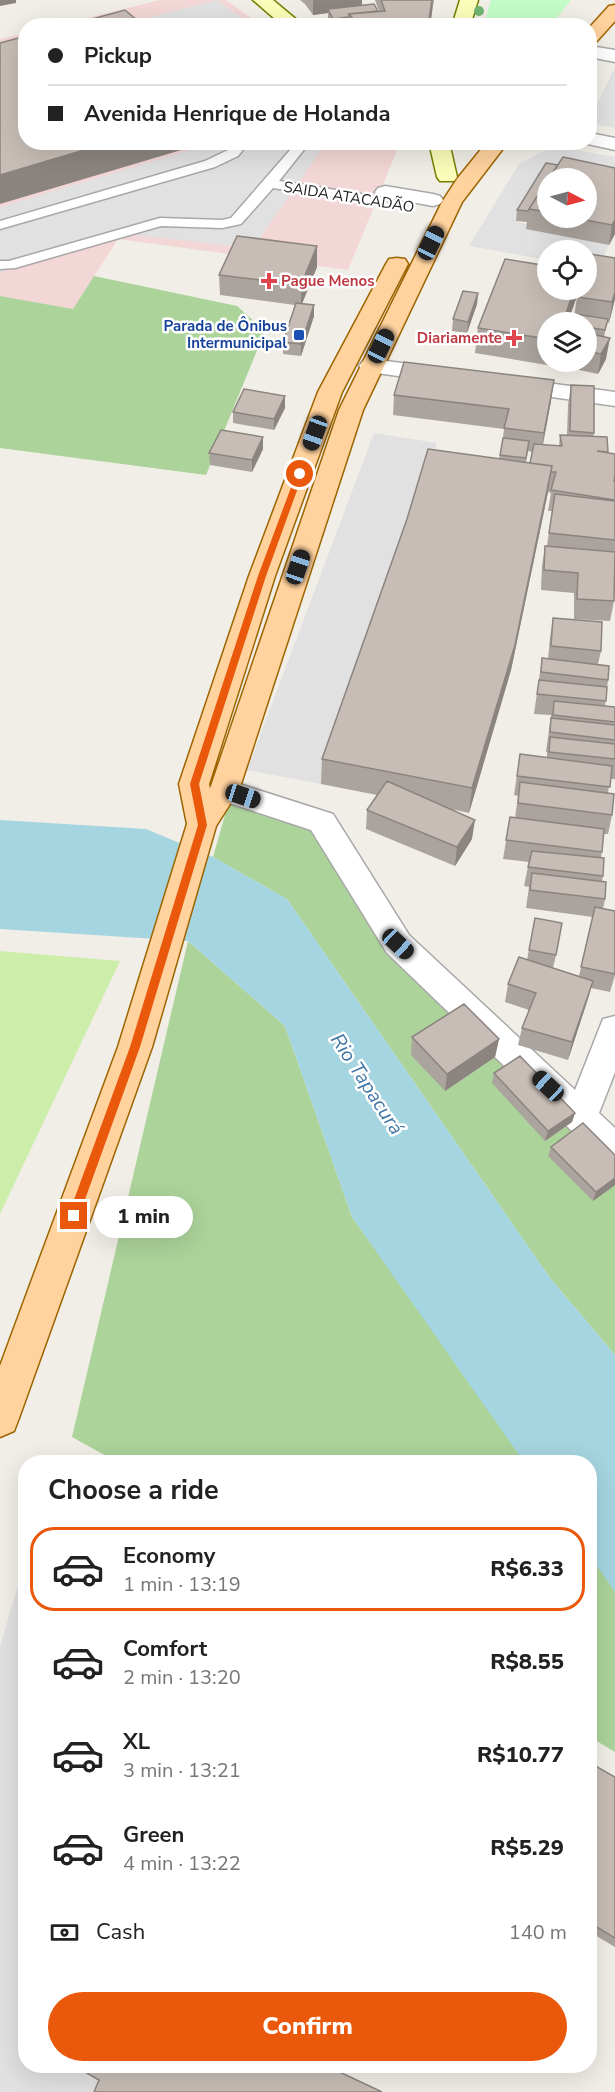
<!DOCTYPE html>
<html lang="en">
<head>
<meta charset="utf-8">
<style>
  body { margin:0; font-family:"Nunito Sans",sans-serif; background:#f6f6f6; color:#222; height:100vh; display:flex; flex-direction:column; font-size:22px; white-space:nowrap }
  * { box-sizing:border-box; margin:0 }
  p { font-size:20px; color:#767676 }
  .icon { flex:none; width:33px; height:33px; fill:none; stroke:currentColor; stroke-width:2; stroke-linecap:round; stroke-linejoin:round }
  .map { position:relative; flex:1; overflow:hidden }
  .details { position:absolute; left:18px; top:1455px; width:579px; height:618px; display:flex; flex-direction:column; background:#fff; border-radius:24px; box-shadow:0 6px 24px #0002 }
  .details>* { flex:none }
  .guide { position:absolute; left:18px; top:18px; width:579px; height:132px; border-radius:24px; box-shadow:0 6px 24px #0002; display:grid; align-content:center; height:132px; padding:0 30px; background:#fff }
  .needle { width:39px; rotate:96deg }
  .tools { position:absolute; left:537px; top:168px; display:grid; gap:12px }
  .tools a { display:grid; place-items:center; width:60px; height:60px; border-radius:50%; background:#fff; box-shadow:0 6px 24px #0002; font-size:30px }
  .end { position:absolute; width:27px; height:27px; margin:-14px; border:8px solid #ea580c; background:#fff; box-shadow:0 0 0 3px #fff }
  .from { border-radius:50% }
  .bubble { position:absolute; height:42px; border-radius:21px; background:#fff; box-shadow:0 6px 24px #0002; font-size:20px; font-weight:800; line-height:42px; text-align:center }
  .car { position:absolute; width:18px; height:36px; margin:-18px -9px; border-radius:8px; box-shadow:0 0 4px 2px #0007; background:linear-gradient(#222 24%,#8ab4d8 0 40%,#222 0 76%,#8ab4d8 0 86%,#222 0) }
  .guide b { display:flex; align-items:center; gap:21px; height:57px; font-size:22px }
  .guide b+b { border-top:2px solid #e0e0e0 }
  .guide i { width:15px; height:15px; background:#222 }
  ul { padding:0; list-style:none }
  li { display:flex; align-items:center; gap:18px; height:84px; margin:0 12px 9px; padding:0 18px; border:3px solid transparent; border-radius:24px }
  li div { flex:1 }
  li b { display:block; font-size:22px }
  li em { font-style:normal; font-weight:800 }
  li.on { border-color:#ea580c }
  li>.icon { width:54px; height:54px; stroke-width:1.5 }
  h2 { padding:0 30px; font-size:27px; line-height:72px }
  .pay { display:flex; align-items:center; gap:15px; height:66px; padding:0 30px; font-size:22px }
  .pay p { margin-inline-start:auto }
  .action { display:flex; gap:12px; margin-top:auto; padding:12px 30px }
  .action a { flex:1; height:69px; border-radius:36px; background:#ea580c; color:#fff; font-size:24px; font-weight:800; line-height:69px; text-align:center }
  .map>svg:first-child { display:block }
  .commercial { fill:#f3d6d6 }
  .grass { fill:#cdedab }
  .forest { fill:#acd39a }
  .park { fill:#c3fcc6 }
  .parking { fill:#e1e1e1 }
  .water { fill:#a5d5e1 }
  .lines { fill:none; stroke-linecap:round; stroke-linejoin:round }
  .lane-casing { stroke:#a8a8a8; stroke-width:3 }
  .street-casing { stroke:#a8a8a8; stroke-width:3 }
  .secondary-casing { stroke:#757f00; stroke-width:3 }
  .primary-casing { stroke:#9d6500; stroke-width:3 }
  .lane { fill:#fff; fill-rule:evenodd }
  .street { fill:#fff; fill-rule:evenodd }
  .secondary { fill:#fbfdba; fill-rule:evenodd }
  .primary { fill:#ffd29e; fill-rule:evenodd }
  .tree { fill:#70b56f }
  .wall { fill:#aba39d; fill-rule:evenodd }
  .shaded-wall { fill:#8b847f }
  .building { fill:#c7bdb6; stroke:#8b847f; stroke-width:1.5 }
  .route { fill:#ea580c }
  .health-dot { fill:#e0444e; stroke:#fff; stroke-width:2 }
  .transit-dot { fill:#1a4fb4; stroke:#fff; stroke-width:2 }
  .labels { text-anchor:middle; dominant-baseline:central; stroke-width:5; stroke-linejoin:round; paint-order:stroke }
  .far-street-label { font-size:15px; fill:#212121; stroke:#fff }
  .far-health-label { font-size:15px; font-weight:bold; fill:#be3a42; stroke:#fff; text-anchor:start }
  .far-transit-label { font-size:15px; font-weight:bold; fill:#164399; stroke:#fff; text-anchor:end }
  .water-label { font-size:20px; font-style:italic; fill:#4277a6; stroke:#fff }
</style>
</head>
<body>
<div class="map">
<svg width="615" height="2092" viewBox="0 0 615 2092">
  <rect width="100%" height="100%" fill="#f1eee7"/>
  <path class="commercial" d="M160 0H226L261 25 55 26Z
    M25 33 26 142 400 143 348 270 118 239 73 309 0 296V39Z"/>
  <path class="grass" d="M0 951 120 961 0 1214Z"/>
  <path class="forest" d="M94 276 237 306 265 331 206 475 0 448V296L73 309Z
    M229 801 316 826 390 950 615 1161V1355L550 1278 287 899 213 857Z
    M188 941 285 1026 352 1217 530 1462H117L72 1437Z
    M590 1545 615 1581V1752L590 1737Z"/>
  <path class="park" d="M491 0H571L551 25H484Z"/>
  <path class="parking" d="M217 0 251 25 132 26 128 23Z
    M615 67V128L590 123V118Z
    M214 143H326L253 248 134 235 0 272V207Z
    M554 146 615 157V189L586 178 544 174 516 221 609 245 597 269 587 267 586 250H548L547 260 469 246 519 164Z
    M374 433 437 443 321 784 247 770Z
    M25 1561 26 2066H87L106 2080 102 2092H0V1647Z"/>
  <path class="water" d="M0 820 146 829 213 857 287 899 550 1278 615 1355V1592L590 1556V1462H524L352 1217 285 1026 188 941 0 929Z"/>
  <g class="lines">
    <defs>
      <path id="lane" d="M236 142H249L238 156 215 167 0 229V221L205 161 228 150Z
        M297 142H310L279 181 380 197 387 201 380 205 273 188 241 224 222 228 161 226 15 268 0 269V261H9L160 218 222 220 231 218Z"/>
      <path id="street" d="M590 46 615 50V62L590 57Z
        M590 133 615 138V150L583 143 590 142Z
        M385 186 433 194 440 196 443 200 440 204 433 206 378 196 375 192 378 188Z
        M371 359 447 369 455 371 459 376 455 381 447 383 363 371 359 366 363 361Z
        M510 378 615 392V406L502 390 498 385 502 380Z
        M224 779 333 814 409 935 575 1090 603 1019 615 1016V1072L599 1113 615 1128V1165L603 1161 387 953 311 830 214 798 209 790 214 782Z"/>
      <path id="secondary" d="M253 0H273L304 26H283Z
        M460 0H478L470 26H452Z
        M429 142H449L457 177 454 181H440L437 177Z"/>
      <path id="primary" d="M615 5V21L596 42 590 43V27L609 6Z
        M487 142H508L462 202 363 410 239 790 216 826 152 1047 19 1418 14 1431 0 1437V1366L118 1047 187 824 179 784 249 576 318 392 386 264 389 259 397 258 405 259 408 264 342 392 275 576 209 784 210 789 339 410 442 202 457 179Z"/>
    </defs>
    <use href="#lane" class="lane-casing"/>
    <use href="#street" class="street-casing"/>
    <use href="#secondary" class="secondary-casing"/>
    <use href="#primary" class="primary-casing"/>
    <use href="#lane" class="lane"/>
    <use href="#street" class="street"/>
    <use href="#secondary" class="secondary"/>
    <use href="#primary" class="primary"/>
  </g>
  <circle class="tree" cx="479" cy="11" r="5"/>
  <path class="wall" d="M300 0H362V6L378 11H379V9H378L375 0H434L430 26H330L328 20V13L313 15 305 4Z
    M558 165 615 168V234L609 245 526 229 527 222 516 221 517 210ZM548 178 586 218H548Z
    M317 267 302 304 314 305V316L301 356 283 354V342L295 305 220 295 219 275Z
    M574 290H578L577 296 548 322V362H554L553 366 475 353 478 328Z
    M478 293 477 304 467 333 452 331 453 319Z
    M577 297 615 299 609 323 607 322 604 337 606 359 598 374 565 367V362H586V322L574 317Z
    M571 385 594 433 593 437 608 452 614 481H615V568L614 601 610 621 574 619V593L541 590 542 566 545 546H547L552 511H548L551 493 548 492 511 670 469 813 451 809 472 839 455 866 366 829 367 810 377 795 321 784 322 759 499 459 503 438 504 429 393 415 394 395 551 401 543 445 559 446 560 435H567L568 405ZM528 451 532 452 530 463H526Z
    M285 396V408L274 430 233 423V412Z
    M263 449 252 472 210 465 209 453Z
    M553 618 601 651 598 664 608 680 605 706 615 707V779H610L608 793 612 815 608 834H604L601 858 603 876 602 881 605 899 603 909 615 911V975L610 992 591 988 568 1060 518 1045 522 1028 529 1010 505 1002 508 984 527 960 535 918 556 955 553 968 579 976 593 917 526 908 529 887 524 886 529 862 503 859 510 817 515 818 518 796 514 795 520 754 547 758V752H546L551 715 534 714 542 658 548 659 550 638Z
    M412 1037 499 1039 495 1057 445 1091 411 1055Z
    M494 1073 575 1113 572 1122 545 1141 492 1083Z
    M551 1147 615 1155V1185L593 1201 548 1156Z
    M590 1763 615 1777V1947L590 1932Z"/>
  <path class="shaded-wall" d="M0 0H16V3L0 6Z
    M313 0H362V8L328 9V13L313 15Z
    M432 0H433L432 11 430 26H428Z
    M349 17V26H333V19Z
    M111 142H200L198 145 0 204V175Z
    M615 220V234L609 245 612 225Z
    M317 246V267L301 306V285Z
    M574 290H578L577 296 568 322H563Z
    M615 292V299L609 323 612 302Z
    M478 293 477 304 467 333 468 322Z
    M314 305V316L301 356V344Z
    M610 338 606 359 598 374 601 354Z
    M554 380 551 401 541 453 544 433Z
    M285 396V408L274 430V419Z
    M263 437V449L252 472V460Z
    M552 466 548 492 511 670 469 813 472 788Z
    M475 820 472 839 455 866 457 847Z
    M593 981 588 999 568 1060 572 1042Z
    M499 1039 495 1057 445 1091 447 1074Z
    M575 1113 572 1122 545 1141 548 1131Z
    M615 1178V1185L593 1201 596 1192Z"/>
  <path class="building" d="M381 0H432L428 26H359L349 14 385 11Z
    M374 4 378 11 349 14V17L333 19 328 9Z
    M125 10 144 26H66Z
    M26 36V142H111L0 175V43Z
    M563 157 615 168V220L612 225 575 218H586V178H549Z
    M546 163 558 165 549 178H548V180L529 209 528 211 517 210Z
    M548 180V212L529 209Z
    M237 236 317 246 301 285 219 275Z
    M590 254 615 258V292L612 302 577 297 580 290H586V266Z
    M505 259 548 266V290H574L563 322H548V339L478 328Z
    M463 291 478 293 468 322 453 319Z
    M296 303 314 305 301 344 283 342Z
    M576 314 608 319 605 330 586 327V322H574Z
    M586 333 610 338 601 354 586 351Z
    M404 362 554 380 544 433 504 428 509 409 394 395Z
    M571 385 594 386V433L570 431Z
    M244 389 285 396 274 419 233 412Z
    M221 430 263 437 252 460 209 453Z
    M560 435 607 437 608 452 597 451 615 454V475L614 481H615V500L551 490 556 472H551L552 466 530 463 534 444 562 446Z
    M503 438 529 441 526 458 500 455Z
    M428 449 552 466 515 645 472 788 322 759 407 519Z
    M555 494 615 501V540L549 533Z
    M545 546 615 552 614 601 577 599 578 573 544 570Z
    M553 618 602 622 601 651 551 646Z
    M542 658 609 666 608 680 541 672Z
    M539 680 607 687 606 701 537 694Z
    M554 701 615 707V722L553 715Z
    M551 718 615 725V740L550 732Z
    M550 737 615 744V759L549 752Z
    M520 754 612 766 610 787 517 776Z
    M387 781 475 820 457 847 367 810Z
    M520 782 614 794 612 815 518 803Z
    M510 817 604 829 602 852 506 840Z
    M532 851 604 858 603 876 528 867Z
    M532 873 606 882 605 899 530 890Z
    M595 907 615 911V974L581 967Z
    M535 918 562 923 556 955 529 950Z
    M519 957 593 981 572 1042 522 1028 536 993 508 984Z
    M464 1004 499 1039 447 1074 412 1037Z
    M520 1056 575 1113 548 1131 494 1073Z
    M583 1123 615 1155V1178L596 1192 551 1147Z
    M590 1763 615 1777V1938L590 1923Z
    M79 2066H327L382 2092H94L99 2080 78 2068Z"/>
  <path class="route" d="M300 472 303 474 266 576 199 784 207 825 140 1047 79 1216 74 1221 68 1216 130 1047 198 825 190 784 258 576 296 474Z"/>
  <g class="health-dot">
    <path d="M266 272h6v6h6v6h-6v6h-6v-6h-6v-6h6z"/>
    <path d="M511 329h6v6h6v6h-6v6h-6v-6h-6v-6h6z"/>
  </g>
  <rect class="transit-dot" x="293" y="329" width="12" height="12" rx="3"/>
  <g class="labels">
    <g class="far-street-label">
      <text transform="translate(349 197) rotate(9)">SAIDA ATACADÃO</text>
    </g>
    <g class="far-health-label">
      <text x="281" y="281">Pague Menos</text>
      <text x="502" y="338" text-anchor="end">Diariamente</text>
    </g>
    <g class="far-transit-label">
      <text x="287" y="326">Parada de Ônibus<tspan x="287" dy="17">Intermunicipal</tspan></text>
    </g>
    <g class="water-label">
      <text transform="translate(367 1084) rotate(57)">Rio Tapacurá</text>
    </g>
  </g>
</svg>
<div class="tools">
<a><svg class="needle" viewBox="-14 -14 28 28"><path d="M0-13l5 13h-10z" fill="#e53935"/><path d="M0 13l5-13h-10z" fill="#767676"/></svg></a>
<a><svg class="icon" aria-label="locate" viewBox="0 0 24 24"><circle cx="12" cy="12" r="6"/><path d="M12 2v4M12 18v4M2 12h4M18 12h4"/></svg></a>
<a><svg class="icon" aria-label="layers" viewBox="0 0 24 24"><path d="M12 4l9 5-9 5-9-5zM3 14l9 5 9-5"/></svg></a>
</div>
<i class="end from" style="left:300px;top:474px"></i>
<i class="end" style="left:74px;top:1216px"></i>
<div class="bubble" style="left:94px;top:1196px;width:99px">1 min</div>
<i class="car" style="left:431px;top:243px;rotate:26deg"></i>
<i class="car" style="left:381px;top:346px;rotate:26deg"></i>
<i class="car" style="left:315px;top:433px;rotate:200deg"></i>
<i class="car" style="left:298px;top:567px;rotate:19deg"></i>
<i class="car" style="left:243px;top:796px;rotate:108deg"></i>
<i class="car" style="left:398px;top:944px;rotate:133deg"></i>
<i class="car" style="left:548px;top:1086px;rotate:313deg"></i>
<div class="guide">
<b><i class="from"></i>Pickup</b>
<b><i></i>Avenida Henrique de Holanda</b>
</div>
<section class="details">
<h2>Choose a ride</h2>
<ul>
<li class="on"><svg class="icon" aria-label="car" viewBox="0 0 24 24"><path d="M5 17H2v-5l4-1 3-4h7l3 4 3 1v5h-3M9 17h6M6 11h13"/><circle cx="7" cy="17" r="2"/><circle cx="17" cy="17" r="2"/></svg><div><b>Economy</b><p>1 min · 13:19</p></div><em>R$6.33</em></li>
<li><svg class="icon" aria-label="car" viewBox="0 0 24 24"><path d="M5 17H2v-5l4-1 3-4h7l3 4 3 1v5h-3M9 17h6M6 11h13"/><circle cx="7" cy="17" r="2"/><circle cx="17" cy="17" r="2"/></svg><div><b>Comfort</b><p>2 min · 13:20</p></div><em>R$8.55</em></li>
<li><svg class="icon" aria-label="car" viewBox="0 0 24 24"><path d="M5 17H2v-5l4-1 3-4h7l3 4 3 1v5h-3M9 17h6M6 11h13"/><circle cx="7" cy="17" r="2"/><circle cx="17" cy="17" r="2"/></svg><div><b>XL</b><p>3 min · 13:21</p></div><em>R$10.77</em></li>
<li><svg class="icon" aria-label="car" viewBox="0 0 24 24"><path d="M5 17H2v-5l4-1 3-4h7l3 4 3 1v5h-3M9 17h6M6 11h13"/><circle cx="7" cy="17" r="2"/><circle cx="17" cy="17" r="2"/></svg><div><b>Green</b><p>4 min · 13:22</p></div><em>R$5.29</em></li>
</ul>
<div class="pay"><svg class="icon" aria-label="cash" viewBox="0 0 24 24"><path d="M3 7h18v10H3z"/><circle cx="12" cy="12" r="2"/></svg>Cash<p>140 m</p></div>
<div class="action"><a>Confirm</a></div>
</section>
</div>
</body>
</html>
